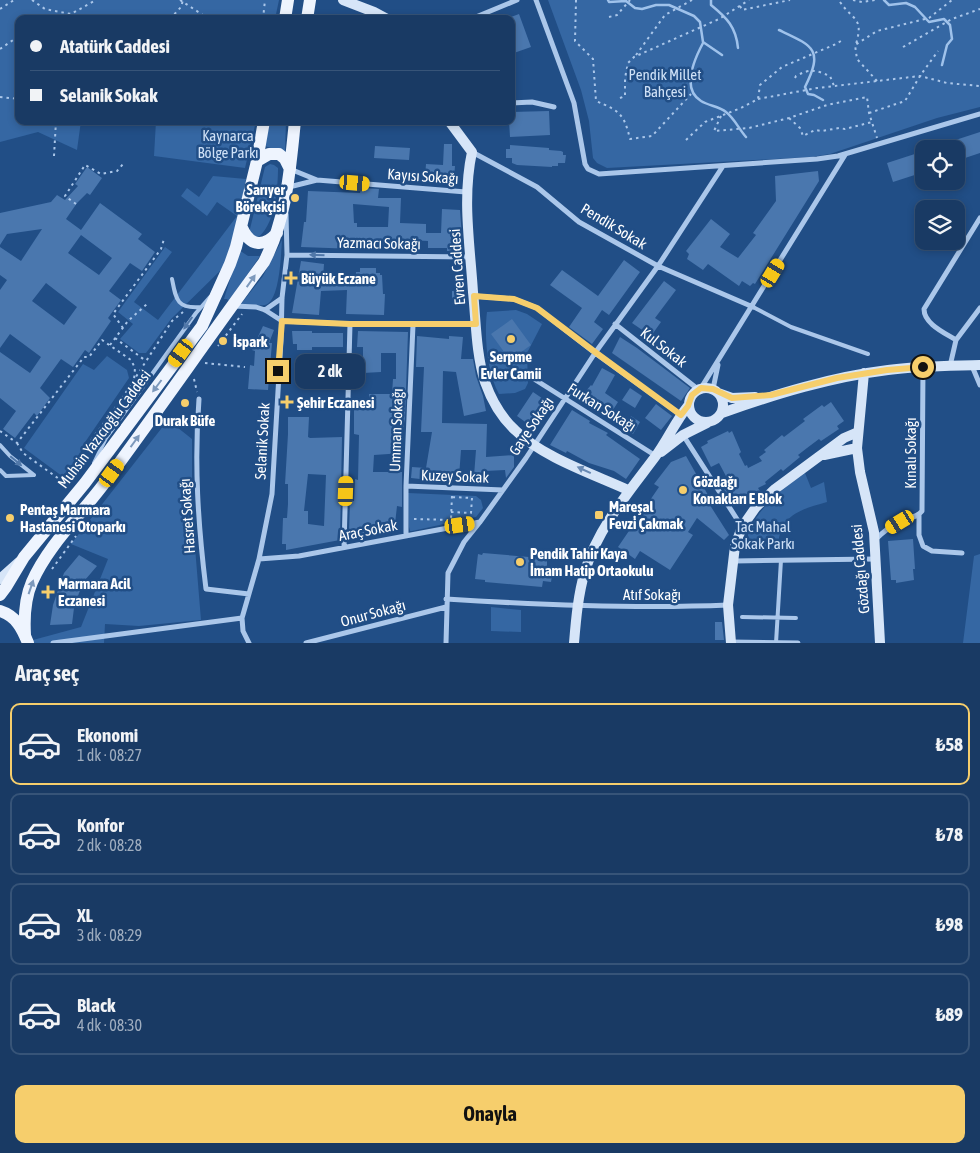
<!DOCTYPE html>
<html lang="tr">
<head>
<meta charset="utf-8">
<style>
  body { margin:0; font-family:"Asap Condensed",sans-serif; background:#22416a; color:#f1f3f6; height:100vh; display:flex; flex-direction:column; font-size:19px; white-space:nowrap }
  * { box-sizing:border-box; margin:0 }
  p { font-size:16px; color:#9fadbf }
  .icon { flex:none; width:28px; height:28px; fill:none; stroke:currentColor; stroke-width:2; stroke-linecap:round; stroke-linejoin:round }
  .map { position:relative; height:643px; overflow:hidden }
  .panel { display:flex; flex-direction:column; background:#193a64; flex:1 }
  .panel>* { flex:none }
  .hud { position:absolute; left:15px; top:15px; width:500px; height:110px; border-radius:10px; box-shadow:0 2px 8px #0003,0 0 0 1px #375478; display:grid; align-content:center; height:110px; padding:0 15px; background:#193a64 }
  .tools { position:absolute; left:915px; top:140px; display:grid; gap:10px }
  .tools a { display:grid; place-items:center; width:50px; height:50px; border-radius:10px; background:#193a64; box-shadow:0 2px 8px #0003,0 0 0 1px #375478; font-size:25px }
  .end { position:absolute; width:22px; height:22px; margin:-11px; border:6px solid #f6ce6c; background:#111; box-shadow:0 0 0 2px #111 }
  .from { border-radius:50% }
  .bubble { position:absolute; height:35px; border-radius:10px; background:#193a64; box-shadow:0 2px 8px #0003,0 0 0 1px #375478; font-size:16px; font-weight:700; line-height:35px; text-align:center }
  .car { position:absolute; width:15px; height:30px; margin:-15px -8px; border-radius:6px; box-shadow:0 0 4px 1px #0007; background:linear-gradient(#f5c518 24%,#345 0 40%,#f5c518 0 76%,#345 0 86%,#f5c518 0) }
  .hud b { display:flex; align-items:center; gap:18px; height:48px; font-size:19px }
  .hud b+b { border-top:1px solid #375478 }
  .hud i { width:12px; height:12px; background:#f1f3f6 }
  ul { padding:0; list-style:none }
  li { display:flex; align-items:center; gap:15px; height:82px; margin:0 10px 8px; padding:0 5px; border:2px solid #375478; border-radius:10px }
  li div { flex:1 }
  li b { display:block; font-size:19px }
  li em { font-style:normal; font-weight:700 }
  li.on { border-color:#f6ce6c }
  li>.icon { width:45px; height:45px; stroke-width:1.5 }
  h2 { padding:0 15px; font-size:22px; line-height:60px }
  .action { display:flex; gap:10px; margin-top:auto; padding:10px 15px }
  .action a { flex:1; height:58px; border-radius:10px; background:#f6ce6c; color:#111; font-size:20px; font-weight:700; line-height:58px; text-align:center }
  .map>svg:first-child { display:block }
  .green { fill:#3567a3 }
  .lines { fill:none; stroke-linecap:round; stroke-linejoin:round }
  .stream { stroke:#9fc2eb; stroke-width:2.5 }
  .building { fill:#4a77ae; fill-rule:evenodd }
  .path { stroke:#abc7ea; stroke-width:2; stroke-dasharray:2.5 4; stroke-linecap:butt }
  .lane { stroke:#abc7ea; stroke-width:4 }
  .street { stroke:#abc7ea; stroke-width:5 }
  .secondary { stroke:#d6e5f8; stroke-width:10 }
  .primary { stroke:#eef4fe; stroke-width:12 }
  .oneway { fill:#5178a9 }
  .oneway2 { fill:#7d99bc }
  .oneway3 { fill:#698ab4 }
  .route { stroke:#f6ce6c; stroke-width:6 }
  .poi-dot { fill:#f6ce6c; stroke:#214e86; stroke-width:2 }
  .labels { text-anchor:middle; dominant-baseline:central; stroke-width:5; stroke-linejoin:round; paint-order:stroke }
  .park-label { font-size:15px; fill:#cfe1f7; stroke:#214e86 }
  .street-label { font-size:15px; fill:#fff; stroke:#214e86 }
  .poi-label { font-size:15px; font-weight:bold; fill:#fff; stroke:#214e86; text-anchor:start }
</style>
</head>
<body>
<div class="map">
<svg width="980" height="643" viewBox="0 0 980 643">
  <rect width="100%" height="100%" fill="#214e86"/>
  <path class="green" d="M0 0H279L275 19H19V121H81L77 150 38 132 0 142Z
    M548 0H980V107L937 118 830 154 811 157 607 168 597 163 593 158 589 121 581 90Z
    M156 121H256L245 168 154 156Z
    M270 121H286L285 153 265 146Z
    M270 164 274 165 278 168C278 189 275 227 256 239L249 233 265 167Z
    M213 176 246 179 239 213 237 216 235 238 223 268 171 319 146 353H139L120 339 133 324 118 312 165 247 172 252 134 302 158 320 237 216 217 202 207 216 181 196 187 188 199 197Z
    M282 240C281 253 280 302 265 305 258 306 248 304 241 304L263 276Z
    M239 250 248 256H260L229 301 227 299H224Z
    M516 310 527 314 542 324 527 353 528 383 525 389 515 393 499 394C487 372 484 336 487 312Z
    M107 356 127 370 129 378 81 448 80 459 66 479 24 448 83 364 94 370Z
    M168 420 192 439V511L201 620 139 626 105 624 104 643H34L33 640 81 627 108 559 71 544Z
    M805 473 811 488 824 482 827 502C798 510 778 516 778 550H748L746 548C747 515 780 491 805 473Z
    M408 493 476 496 481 500 483 508 476 517 412 531H410L409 527Z
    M980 554V643H963L974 556Z
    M491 607 521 610V632L491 631Z"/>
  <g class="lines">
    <path class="stream" d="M608 0 609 2 626 1 635 8 642 9 656 5H669L694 16 700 22 703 42 722 55
      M711 0V5C727 18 736 27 738 48
      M884 0 889 5 906 3 915 7 929 22 944 19 950 25 952 39 947 45 942 65
      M779 30C813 46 824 49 805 87L808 94 814 95 823 100
      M703 43C695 58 681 89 701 101 709 106 719 106 726 112 734 118 739 129 746 137"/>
  </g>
  <path class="building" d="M519 14 531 47 511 54V17Z
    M549 111 550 135 510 137 509 121H511V112Z
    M980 132V153L956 161V149H934V147Z
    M444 144H452V166H455L454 178 425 177 426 164 443 165Z
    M510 145 549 148V150L561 151 563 152V155H566L565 163H558V166H552V167L517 165 512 163V158H506V149H510Z
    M375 146 410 148 409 160 374 158Z
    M924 151V172L893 182 887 163Z
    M87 167 102 178 90 195 87 193 77 203 66 219 81 230 100 203 142 234 138 239 155 252 142 271 130 263 109 291 121 300 108 318 111 321 89 353 85 350 73 367 61 359 40 388 50 398 37 416 34 413 15 438 3 429 16 411 0 398V352L30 373 41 357 10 334 0 348V290L7 280 0 275V247L21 261 42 229 7 234 0 245V213L51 202 57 195 65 200 78 186 75 184ZM81 235 112 258 99 275 68 253ZM46 283 77 307 64 325 32 301Z
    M818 171 819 181 755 284 753 283 750 286 742 281 739 286 708 264 703 270 687 259 689 254 686 251 711 219 730 234 720 247 738 258 756 235 753 233 776 201 775 176Z
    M361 188 379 189 378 198H401L400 223 426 224V233H441L442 209 460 210 463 251H447V248H428V241L410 240V250L380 249V247H356V249L301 247 304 222H306L308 191 360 193ZM353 204 389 207 388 227H357V223H354Z
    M624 260 640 272 609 315 602 310 594 322 603 329 592 344 569 327 582 308 550 285 562 270 598 296Z
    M301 261 324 264 323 278 356 275V272H360V268H376V273H380V275H382L383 294H385L384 315 346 314 347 290 321 291 319 315 292 313Z
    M664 281 676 290 655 318 661 322 651 336 632 323Z
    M466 290 467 304H452V291Z
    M512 319 531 345 510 360 491 334Z
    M263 326 274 330 269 343H272L268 390 248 389 250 365 254 366 255 351 252 350 254 340 256 341Z
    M292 331H312V333H343V347H312V350H297V344H293Z
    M358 331 408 332 405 418 401 440H403V453L374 455 373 472H402V507L397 506 395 524H390L389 530 355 535 349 532 350 501H354L355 479 358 480 359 435 354 434V401L369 400V394H392L393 379H396V353H381V372L363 373V347H357Z
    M417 336 449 339V336L463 337 461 359H473L476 376 483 396 486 411 464 416 456 372 443 371 442 423 487 424 486 457 514 455V467L506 478 505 470 485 471V477L474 476 476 450H461L459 477 420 474V479L411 478 412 467 426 468 432 432H421L424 367H416Z
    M620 337 637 348 690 388 681 401 612 353Z
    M602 368 615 375 605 393 618 402 609 416 580 398 591 385 592 386Z
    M630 388 642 396 635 408 622 400Z
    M533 392 552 405 535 429 517 416Z
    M831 402 844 421 837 426 839 429 821 441 819 439 807 448 798 455 800 457 783 471 781 469 765 482 766 484 758 488 760 491 740 501 739 498 731 502 720 482 727 478 719 463 711 467 701 447 708 443 707 441 728 431 729 433 732 431 741 452 739 454 745 466 747 465 748 468 762 461 759 457 766 452 764 450 782 435 784 437 805 421 803 419 822 405 824 407Z
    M656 404 672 416 661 430 645 418Z
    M572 410 590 421 589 423 608 433 606 435 640 459 626 479 614 471 589 463 567 451 566 453 550 445Z
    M631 416 640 422 633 434 623 427Z
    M288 417H309L308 437 310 438 342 437 340 540 286 550V544H282L283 518H287L288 504V484H285L288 434ZM308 474 326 475 324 526 308 524V511H304Z
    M686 456 708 495 706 499 729 535 724 540 697 518 688 532 693 535 670 570 640 551 635 559 618 547 659 487 654 484 671 462Z
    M913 539 915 569H913L914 580 896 583V580H891L888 541Z
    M483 553 541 558 540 561H547V568L553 569 551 582 543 581 542 587 485 582V580L475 579 478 554 482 555Z
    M79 555 97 566 85 580 79 593 74 608 72 624 50 625 53 605 64 573Z
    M715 622H722L724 640H715Z"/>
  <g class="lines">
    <path class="path" d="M32 0 45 9 71 14 96 0
      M180 0 209 19
      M576 0 575 41 593 59 596 101C620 111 624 114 630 139L652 136 691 94
      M853 0 862 2 875 0
      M840 2C853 21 864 17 856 44
      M740 6 742 10 790 0
      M0 9 14 0
      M609 17 617 15 630 0
      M54 19 71 14 79 19
      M170 19 181 7 183 0
      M263 19 265 0
      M903 47 952 19 980 9
      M0 49 19 36
      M636 55 665 15 692 0
      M795 78 796 76C811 68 815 70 830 76L834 86
      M877 81 857 59 855 45 877 31 929 18 952 0
      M0 97 19 99
      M620 98 625 96V78L628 63 634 57 719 19 749 0
      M758 99 817 88 920 76 947 83 980 86
      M869 113 905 101 920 76 938 51
      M721 116 714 131 749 128 789 118 827 105 867 97 869 113 877 138
      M789 118 800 128 803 136 815 130 822 131 839 128 845 129 872 122
      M686 140 705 122 741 108 758 99 760 85 782 67 836 44 844 39
      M54 156 56 121
      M76 204 65 196 85 165 101 174 117 171 123 164
      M123 328 113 314 161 249 164 239
      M115 338 146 361
      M110 345 128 321 147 304
      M218 346 242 314
      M205 363 245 367
      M194 379 197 392
      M0 431 17 443 84 357H89L102 340 131 360 135 368 134 380
      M17 443 23 453 66 484 83 465 86 447 121 400 172 321 183 312
      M451 512 471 513 472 498 452 497
      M414 519 451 520 452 495
      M52 569 76 536"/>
    <path class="lane" d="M172 279C176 300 177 309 201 307
      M753 307 791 327 868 354
      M0 445 10 456 34 475
      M94 463 106 438 196 313 210 297
      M0 470 6 476 34 475
      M742 617 796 618
      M776 643 781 560"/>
    <path class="street" d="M536 0 574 103 585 164 588 169 599 174 817 159 838 156 980 114
      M471 19 517 0
      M511 103 532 102 554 107
      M472 152 537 187 579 222 658 266 753 307
      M290 169 317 180 466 192
      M289 187 317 180
      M287 255 470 257
      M474 296 514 299 537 308 595 353 681 415
      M234 306 256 307 265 310 282 321 350 324H476
      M265 310 282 298
      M615 324 699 390
      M956 340C945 333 924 324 924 309L980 218
      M950 366 956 340 980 308
      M972 366 980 385
      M534 379 656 456
      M701 388 845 155
      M713 389 718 365
      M199 399C194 464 198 524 206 589L249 594
      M683 435 742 527
      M406 486 503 490
      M919 515V535L923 546 932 551 962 553
      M406 536V486L413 325
      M876 539C883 532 891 526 900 521 907 518 917 518 922 511L923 367
      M344 547 350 324
      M259 559 299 556 480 522
      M734 561 875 559
      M446 599C540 605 634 609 728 605
      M731 642 798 643
      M53 643 242 618
      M249 643 243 631 242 618 259 559 272 494 281 340 282 298 287 255 286 214
      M306 643 446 607
      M446 643 448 573 464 542 480 522 526 458 595 353 658 266 723 166"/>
    <path class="secondary" d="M343 0 374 12 387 19
      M449 121 472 152C462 198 470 245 473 292 476 321 476 354 485 382 491 399 501 417 515 430 542 457 593 474 628 490
      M864 373 857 448 860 472 874 532 880 643
      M689 405a17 17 0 1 1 34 0a17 17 0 1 1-34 0Z
      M718 393 732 398 755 397
      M722 413C776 394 831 377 888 370 919 366 949 366 980 365
      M661 452 683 435 707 423
      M824 455 857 448
      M0 579 19 562
      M574 643C576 619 578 595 585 571 598 528 628 493 655 457 667 441 675 422 688 406
      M731 643 728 605 735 546 742 527 756 507 775 489 844 438 858 432"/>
    <path class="primary" d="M285 19 288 0
      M307 19 310 0
      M257 161 269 154H279L285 159 290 169
      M242 228C250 246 263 248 277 233
      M0 595 6 587 24 557 85 483 202 326 230 264 236 247 257 161 264 121
      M0 611C16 616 22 628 28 643
      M25 635C24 618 25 598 32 582 49 544 81 515 106 481 160 408 211 334 264 262 287 218 290 169 295 121"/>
  </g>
  <defs><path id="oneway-solid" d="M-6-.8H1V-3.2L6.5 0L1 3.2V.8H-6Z" transform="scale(1.25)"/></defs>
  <g class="oneway">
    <use href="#oneway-solid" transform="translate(317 255) rotate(-179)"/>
    <use href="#oneway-solid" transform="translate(188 323) rotate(125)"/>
    <use href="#oneway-solid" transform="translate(16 461) rotate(40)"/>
  </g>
  <g class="oneway2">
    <use href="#oneway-solid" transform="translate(251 281) rotate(-55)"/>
    <use href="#oneway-solid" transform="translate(157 386) rotate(127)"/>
    <use href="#oneway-solid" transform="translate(135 441) rotate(-54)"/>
    <use href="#oneway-solid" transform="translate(31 587) rotate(-71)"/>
  </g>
  <use class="oneway3" href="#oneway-solid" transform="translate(584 470) rotate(-155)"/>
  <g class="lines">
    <path class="route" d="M278 371 282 321 350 324H476L474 296 514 299 537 308 595 352 681 415 688 406 692 395 701 388 713 389 732 398 771 395 837 378 887 370 923 367"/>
  </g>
  <g class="poi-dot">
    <circle cx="295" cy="198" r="5"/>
    <path d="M288.5 270.5h5v5h5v5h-5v5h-5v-5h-5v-5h5z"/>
    <circle cx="511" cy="339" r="5"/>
    <circle cx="223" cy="341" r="5"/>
    <path d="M284.5 394.5h5v5h5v5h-5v5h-5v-5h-5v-5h5z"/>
    <circle cx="185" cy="403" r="5"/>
    <circle cx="683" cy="490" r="5"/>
    <rect x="594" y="510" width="10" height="10" rx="2.5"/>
    <circle cx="10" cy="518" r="5"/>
    <circle cx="520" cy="562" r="5"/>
    <path d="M45.5 584.5h5v5h5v5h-5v5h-5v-5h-5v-5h5z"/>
  </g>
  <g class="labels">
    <g class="park-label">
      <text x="665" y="74">Pendik Millet<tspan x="665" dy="17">Bahçesi</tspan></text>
      <text x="228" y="135">Kaynarca<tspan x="228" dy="17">Bölge Parkı</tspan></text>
      <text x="763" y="526">Tac Mahal<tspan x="763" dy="17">Sokak Parkı</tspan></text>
    </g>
    <g class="street-label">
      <text transform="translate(423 176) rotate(4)">Kayısı Sokağı</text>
      <text transform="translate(614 226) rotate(31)">Pendik Sokak</text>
      <text transform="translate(379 243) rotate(1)">Yazmacı Sokağı</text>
      <text transform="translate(457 267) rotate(-94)">Evren Caddesi</text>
      <text transform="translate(664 347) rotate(38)">Kul Sokak</text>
      <text transform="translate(602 407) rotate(32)">Furkan Sokağı</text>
      <text transform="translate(531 426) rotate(-56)">Gaye Sokağı</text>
      <text transform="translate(104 429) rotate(-53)">Muhsin Yazıcıoğlu Caddesi</text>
      <text transform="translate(396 430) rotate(-88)">Umman Sokağı</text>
      <text transform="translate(262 441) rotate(-87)">Selanik Sokak</text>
      <text transform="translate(910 453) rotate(-90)">Kınalı Sokağı</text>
      <text transform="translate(455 476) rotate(2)">Kuzey Sokak</text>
      <text transform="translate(187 516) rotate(-94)">Hasret Sokağı</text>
      <text transform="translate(368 530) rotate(-11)">Araç Sokak</text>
      <text transform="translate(860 569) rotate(-95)">Gözdağı Caddesi</text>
      <text x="652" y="594">Atıf Sokağı</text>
      <text transform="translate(373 613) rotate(-15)">Onur Sokağı</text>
    </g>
    <g class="poi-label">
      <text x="285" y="189" text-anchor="end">Sarıyer<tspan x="285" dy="17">Börekçisi</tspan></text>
      <text x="301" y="278">Büyük Eczane</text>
      <text x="233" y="341">İspark</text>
      <text x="511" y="356" text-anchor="middle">Serpme<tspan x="511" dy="17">Evler Camii</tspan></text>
      <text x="297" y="402">Şehir Eczanesi</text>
      <text x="185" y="420" text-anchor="middle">Durak Büfe</text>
      <text x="693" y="481">Gözdağı<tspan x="693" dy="17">Konakları E Blok</tspan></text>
      <text x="609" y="506">Mareşal<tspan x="609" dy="17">Fevzi̇ Çakmak</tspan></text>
      <text x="20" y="509">Pentaş Marmara<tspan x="20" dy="17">Hastanesi Otoparkı</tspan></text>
      <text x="530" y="553">Pendik Tahir Kaya<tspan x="530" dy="17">İmam Hatip Ortaokulu</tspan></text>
      <text x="58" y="583">Marmara Acil<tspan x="58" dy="17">Eczanesi</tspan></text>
    </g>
  </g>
</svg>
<div class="tools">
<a><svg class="icon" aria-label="locate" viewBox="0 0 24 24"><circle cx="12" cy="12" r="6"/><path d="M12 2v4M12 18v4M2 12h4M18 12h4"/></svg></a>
<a><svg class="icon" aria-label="layers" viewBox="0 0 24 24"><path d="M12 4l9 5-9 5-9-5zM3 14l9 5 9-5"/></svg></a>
</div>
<i class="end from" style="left:923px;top:367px"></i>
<i class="end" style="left:278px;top:371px"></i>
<div class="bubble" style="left:295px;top:354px;width:70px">2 dk</div>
<i class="car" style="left:355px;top:183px;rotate:95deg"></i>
<i class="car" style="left:773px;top:273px;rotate:31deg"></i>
<i class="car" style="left:181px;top:353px;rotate:216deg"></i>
<i class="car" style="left:112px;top:473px;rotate:36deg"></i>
<i class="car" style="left:346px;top:491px;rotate:2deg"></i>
<i class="car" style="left:900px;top:522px;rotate:239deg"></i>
<i class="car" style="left:460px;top:525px;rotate:82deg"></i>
<div class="hud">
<b><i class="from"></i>Atatürk Caddesi</b>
<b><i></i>Selanik Sokak</b>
</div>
</div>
<section class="panel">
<h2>Araç seç</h2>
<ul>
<li class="on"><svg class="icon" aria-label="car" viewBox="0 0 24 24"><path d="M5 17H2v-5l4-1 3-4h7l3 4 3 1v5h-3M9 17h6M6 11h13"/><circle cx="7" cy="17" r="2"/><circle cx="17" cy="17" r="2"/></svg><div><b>Ekonomi</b><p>1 dk · 08:27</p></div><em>₺58</em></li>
<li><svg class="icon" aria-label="car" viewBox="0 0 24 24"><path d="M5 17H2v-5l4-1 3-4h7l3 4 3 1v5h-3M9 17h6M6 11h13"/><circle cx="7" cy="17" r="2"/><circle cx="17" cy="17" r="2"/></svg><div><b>Konfor</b><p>2 dk · 08:28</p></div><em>₺78</em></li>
<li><svg class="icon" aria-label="car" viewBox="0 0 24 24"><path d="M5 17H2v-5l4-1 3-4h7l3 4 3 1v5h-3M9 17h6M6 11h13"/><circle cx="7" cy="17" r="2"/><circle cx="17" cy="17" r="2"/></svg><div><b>XL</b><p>3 dk · 08:29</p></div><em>₺98</em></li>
<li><svg class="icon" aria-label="car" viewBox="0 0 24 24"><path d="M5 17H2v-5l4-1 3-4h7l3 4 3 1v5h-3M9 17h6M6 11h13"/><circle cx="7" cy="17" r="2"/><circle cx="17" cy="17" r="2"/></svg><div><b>Black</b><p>4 dk · 08:30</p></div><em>₺89</em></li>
</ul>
<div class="action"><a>Onayla</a></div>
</section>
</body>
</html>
